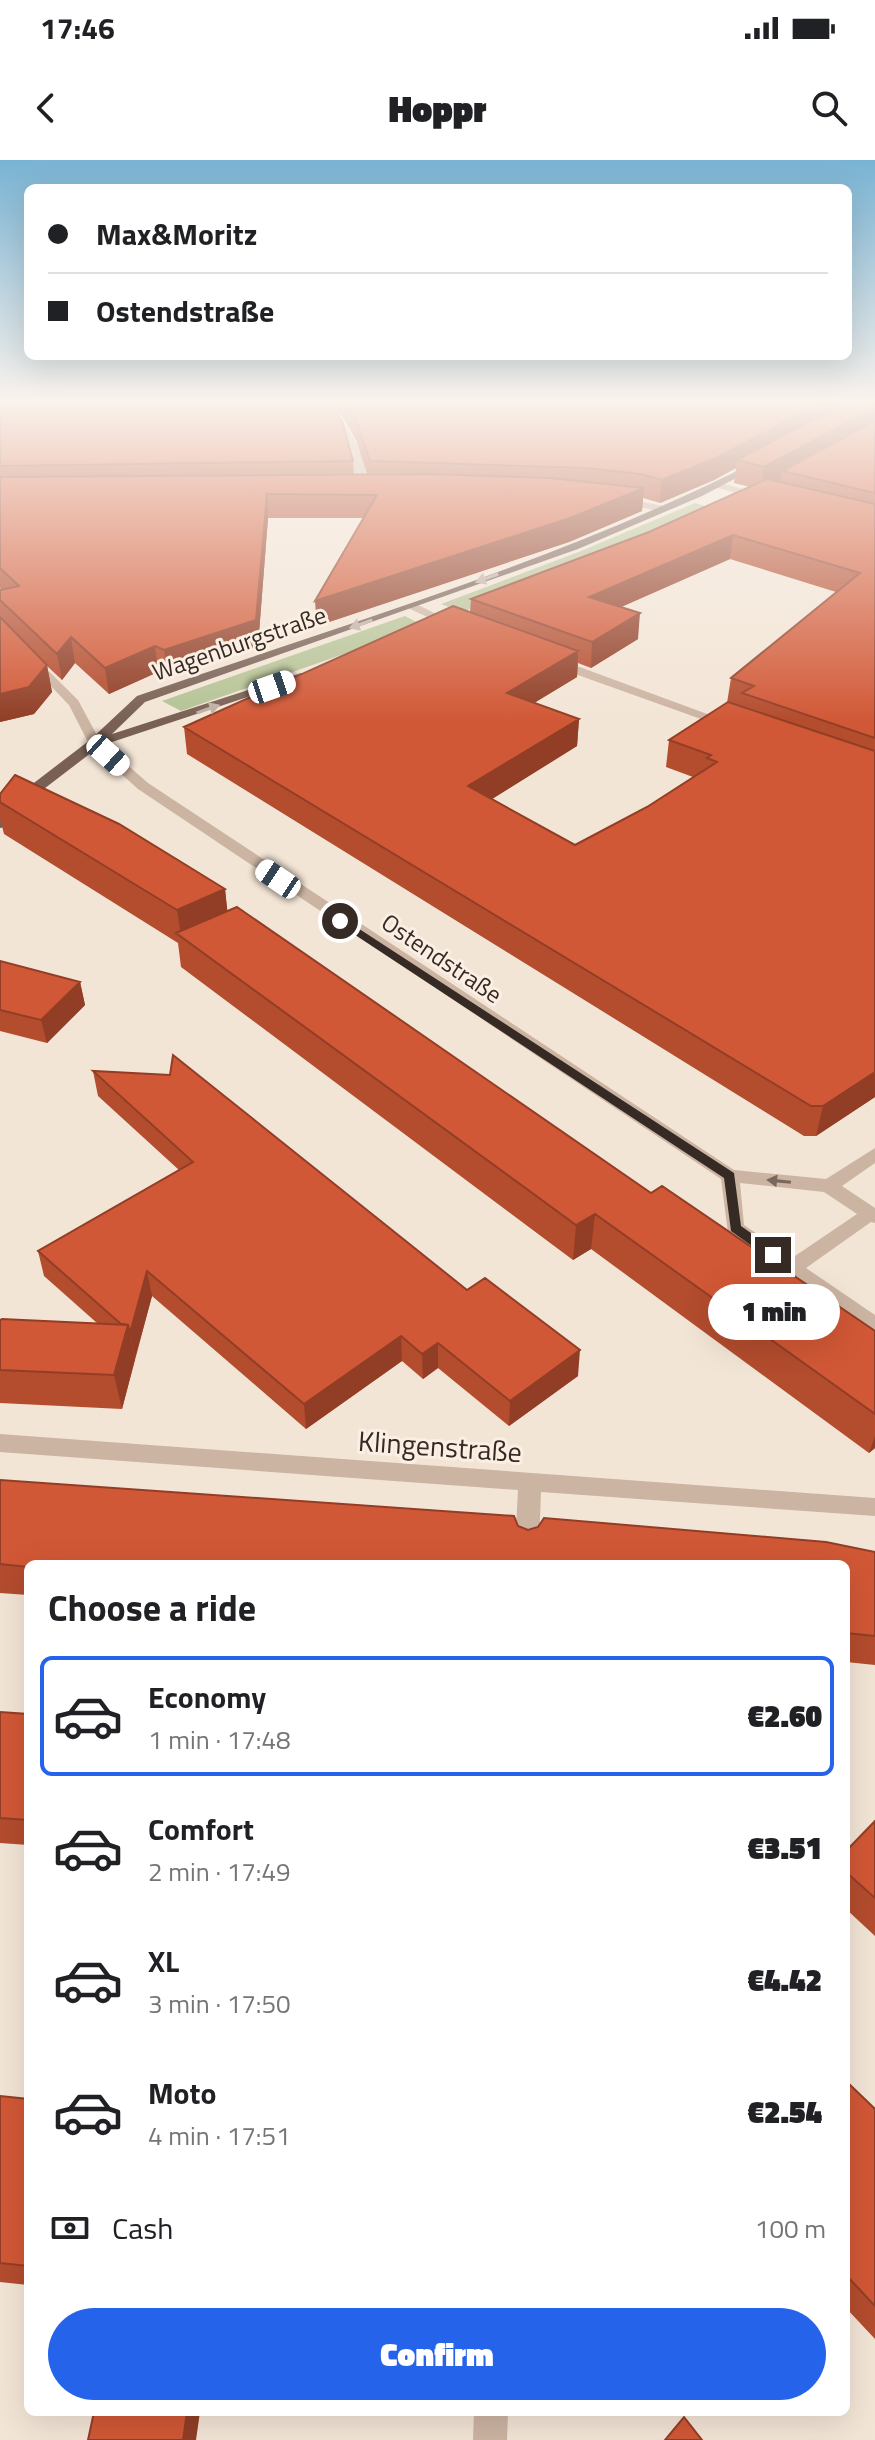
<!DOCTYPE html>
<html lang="en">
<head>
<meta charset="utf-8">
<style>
  body { margin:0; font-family:"Titillium Web",sans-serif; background:#f6f6f6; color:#202124; height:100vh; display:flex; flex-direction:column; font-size:30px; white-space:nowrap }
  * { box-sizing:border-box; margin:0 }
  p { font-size:26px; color:#757577 }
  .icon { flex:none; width:44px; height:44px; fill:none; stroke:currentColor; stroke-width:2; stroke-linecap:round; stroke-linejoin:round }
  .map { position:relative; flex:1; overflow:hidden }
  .side { position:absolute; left:24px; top:1400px; width:826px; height:856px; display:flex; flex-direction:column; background:#fff; border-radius:12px; box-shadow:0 8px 32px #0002 }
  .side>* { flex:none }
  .banner { position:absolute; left:24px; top:24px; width:828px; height:176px; border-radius:12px; box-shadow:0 8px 32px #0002; display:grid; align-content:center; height:176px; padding:0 24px; background:#fff }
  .end { position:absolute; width:36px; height:36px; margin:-18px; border:10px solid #362a25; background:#fff; box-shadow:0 0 0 4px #fff }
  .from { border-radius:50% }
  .bubble { position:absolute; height:56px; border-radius:28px; background:#fff; box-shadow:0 8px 32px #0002; font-size:26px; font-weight:800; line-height:56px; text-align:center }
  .car { position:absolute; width:24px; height:48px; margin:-24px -12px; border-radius:10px; box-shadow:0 0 6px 2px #0007; background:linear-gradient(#fff 24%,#345 0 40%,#fff 0 76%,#345 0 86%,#fff 0) }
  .banner b { display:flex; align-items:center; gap:28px; height:76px; font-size:30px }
  .banner b+b { border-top:2px solid #e0e0e0 }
  .banner i { width:20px; height:20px; background:#202124 }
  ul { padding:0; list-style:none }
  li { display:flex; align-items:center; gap:24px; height:120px; margin:0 16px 12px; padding:0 8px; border:4px solid transparent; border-radius:12px }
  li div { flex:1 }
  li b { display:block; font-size:30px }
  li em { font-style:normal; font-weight:800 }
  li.selected { border-color:#2563eb }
  li>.icon { width:72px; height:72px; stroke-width:1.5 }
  h2 { padding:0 24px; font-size:36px; line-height:96px }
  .pay { display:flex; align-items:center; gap:20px; height:88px; padding:0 24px; font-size:30px }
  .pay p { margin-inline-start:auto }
  .primary-button { display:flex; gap:16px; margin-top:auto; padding:16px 24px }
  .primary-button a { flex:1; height:92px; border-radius:48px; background:#2563eb; color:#fff; font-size:32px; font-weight:800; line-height:92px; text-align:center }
  .status { display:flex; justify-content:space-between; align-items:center; height:56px; padding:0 40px; background:#fff; direction:ltr }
  .status svg { height:22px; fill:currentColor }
  header { display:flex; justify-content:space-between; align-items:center; height:104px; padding:0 24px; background:#fff; font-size:36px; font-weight:800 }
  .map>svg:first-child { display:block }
  .green { fill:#b5c395 }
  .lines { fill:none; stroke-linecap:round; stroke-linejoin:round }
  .minor { fill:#ccb4a2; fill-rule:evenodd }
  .major { fill:#796054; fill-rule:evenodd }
  .wall { fill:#b44c2e; fill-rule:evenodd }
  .shaded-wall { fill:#923e26 }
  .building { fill:#d15836; stroke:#923e26; stroke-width:2 }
  .oneway { fill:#c0afa3 }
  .oneway2 { fill:#7a685d }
  .route { fill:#362a25 }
  .labels { text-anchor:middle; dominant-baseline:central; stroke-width:6; stroke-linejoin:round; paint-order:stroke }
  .far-street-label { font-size:24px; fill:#362a25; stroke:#fbefe3 }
  .street-label { font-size:28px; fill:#362a25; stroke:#fbefe3 }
</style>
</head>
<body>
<div class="status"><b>17:46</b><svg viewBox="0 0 49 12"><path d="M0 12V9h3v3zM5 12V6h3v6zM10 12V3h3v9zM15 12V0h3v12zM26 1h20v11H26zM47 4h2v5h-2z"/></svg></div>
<header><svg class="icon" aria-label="back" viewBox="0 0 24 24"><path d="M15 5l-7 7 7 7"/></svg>Hoppr<svg class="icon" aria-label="search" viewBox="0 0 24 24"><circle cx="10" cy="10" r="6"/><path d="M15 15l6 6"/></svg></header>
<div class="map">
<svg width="875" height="2280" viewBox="0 0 875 2280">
  <rect width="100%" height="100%" fill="#f3e5d6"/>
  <path class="green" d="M695 343 715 349 603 397 462 452 441 444 581 391Z
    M405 456 424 466 181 551 162 541Z"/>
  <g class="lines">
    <path class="minor" d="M318 242H326C348 264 370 299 366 331L358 329 346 282Z
      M718 322 768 336 770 338 765 341 715 327Z
      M617 337 664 346 669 349 664 352 613 342Z
      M408 444H416L463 467 453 469 408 448Z
      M0 463 78 540 100 581 148 623 734 1010 826 1019 875 988V1003L842 1026 875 1048V1063L871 1062 806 1108 875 1155V1172L728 1073 721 1019 138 629 90 586 69 545 0 473ZM740 1023 824 1032 857 1054 792 1098 744 1065Z
      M550 499H558L737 565 726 568 550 505Z
      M0 1274 875 1338V1356L541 1332 539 1387 535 1394 527 1397 519 1394 515 1387 518 1330 0 1292Z
      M474 2252H508L507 2280H473Z"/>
    <path class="major" d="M757 301 765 303 702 336 578 389 145 542 112 574 301 513 311 516 100 586 19 648 5 667 0 668V654L9 642 90 580 137 536C345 464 560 401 757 301Z"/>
  </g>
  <path class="wall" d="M0 242 353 301 354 315 367 314 356 280 344 259 328 242H875V937L816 976H804L187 594 184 567 470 452 471 439 649 372 750 327 734 323 736 308 714 320 660 343 643 338 642 351 569 382 317 466 364 358H268L258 486 167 516 158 512 109 534 75 503 62 520 47 506 52 532 34 554 0 562V430H2L0 428ZM730 399 836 432 731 518 727 543 669 580 666 607 693 617 647 647 575 685 492 639 577 586 579 559 534 543 577 517 578 503 591 508 638 479 621 447Z
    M0 634 225 729 227 751 651 1033 875 1171V1288L869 1293 591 1089 573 1100 181 807 178 783 4 674 0 658Z
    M0 801 80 822 85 845 47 883 0 871Z
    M93 911 467 1130 578 1216 509 1266 438 1208 423 1219 402 1201 306 1269 152 1136 122 1249 0 1243V1160L97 1163 44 1116 38 1091 179 1010 98 936Z
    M0 1320 518 1366 528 1370 875 1392V1505L846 1502V1404H28V1435L0 1433Z
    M0 1552 28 1554V1685L0 1683Z
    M875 1661V1776L846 1749V1691Z
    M846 1921 875 1949V2179L846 2148Z
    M0 1936 28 1939V2125L0 2122Z"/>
  <path class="shaded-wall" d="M823 242H859L737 300 736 308 714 320 660 343 662 320Z
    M875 248V267L782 311 781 319 761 330 764 307Z
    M644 328 642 351 569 382 317 466 315 441Z
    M267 334 268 358 258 486 167 516 164 490Z
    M733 375 730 399 587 462 589 437Z
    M640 453 638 479 591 508 592 482Z
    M71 477 75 503 62 520 57 494Z
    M155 486 158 512 109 534 105 508Z
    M578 491 577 517 506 560 507 533Z
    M47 505 52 532 34 554 0 562V534Z
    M579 559 577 586 468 654V626Z
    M225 729 229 765 181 776 177 750Z
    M80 822 85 845 47 883 41 860Z
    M875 912V937L816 976 823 946Z
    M595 1054 591 1089 573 1100 576 1065Z
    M147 1111 152 1136 135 1198 130 1173Z
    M128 1165 135 1199 122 1249 114 1215Z
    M401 1176 402 1201 306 1269 304 1244Z
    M438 1183V1208L423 1219 422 1194Z
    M580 1190 578 1216 509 1266 510 1241Z
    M875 1276V1288L869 1293Z
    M187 2252H200L196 2280H183Z"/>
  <path class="building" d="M0 242H328L342 261 353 301 0 306Z
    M345 242H823L716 298 662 320 640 314 587 308 370 301 355 258Z
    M847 242H875V248L764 307 737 300Z
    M875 261V333L782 311Z
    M433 314 550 318 644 328 570 358 315 441 377 335 267 334 256 460 164 490 155 486 105 508 71 477 57 494 0 440V430L19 426 0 408V317Z
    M767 319 875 344V578L742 533 754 526 731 518 860 413 733 375 589 437 640 453 592 482 471 439 649 372Z
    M453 446 578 491 507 533 579 559 468 626 575 685 647 647 717 602 707 598 711 595 669 580 728 542 875 591V912L823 946H811L184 567Z
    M0 457 47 505 29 527 0 534Z
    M15 615 119 664 225 729 177 750 0 642V634Z
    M237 747 651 1033 662 1026 875 1171V1254L595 1054 576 1065 176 773Z
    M0 801 80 822 41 860 0 850Z
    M173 895 467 1130 485 1118 580 1190 510 1241 438 1183 422 1194 401 1176 304 1244 147 1111 130 1173 128 1165 121 1164 38 1091 193 1002 93 911 170 915Z
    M2 1159 128 1165 114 1215 0 1210V1160Z
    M0 1320 514 1356 518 1366 528 1370 538 1367 544 1358 826 1382 875 1392V1476L846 1473V1404H28V1407L0 1404Z
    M0 1552 28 1554V1660L0 1658Z
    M875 1661V1738L846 1712V1691Z
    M846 1921 875 1949V2146L846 2115Z
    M0 1936 28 1939V2106L0 2103Z
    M94 2252H187L183 2280H88Z
    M684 2257 702 2280H665Z"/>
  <defs><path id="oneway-solid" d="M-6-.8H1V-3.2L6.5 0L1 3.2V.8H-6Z" transform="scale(2)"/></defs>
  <g class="oneway">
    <use href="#oneway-solid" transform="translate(487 418) rotate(160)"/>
    <use href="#oneway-solid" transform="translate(361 464) rotate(161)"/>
    <use href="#oneway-solid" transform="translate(208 549) rotate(-19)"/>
  </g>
  <use class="oneway2" href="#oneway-solid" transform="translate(779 1021) rotate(-174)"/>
  <linearGradient id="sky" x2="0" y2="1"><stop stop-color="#79b3d3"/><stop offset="0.43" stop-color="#faf3ed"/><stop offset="1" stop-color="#faf3ed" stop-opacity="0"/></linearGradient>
  <rect width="875" height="561" fill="url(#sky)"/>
  <path class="route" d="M337 759H344L734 1013 741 1066 778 1092V1098H769L731 1071 724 1018 337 763Z"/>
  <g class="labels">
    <g class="far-street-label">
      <text transform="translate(239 483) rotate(-19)">Wagenburgstraße</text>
      <text transform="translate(442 798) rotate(34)">Ostendstraße</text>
    </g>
    <g class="street-label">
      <text transform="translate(440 1286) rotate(4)">Klingenstraße</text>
    </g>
  </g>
</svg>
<i class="end from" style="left:340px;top:761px"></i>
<i class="end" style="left:773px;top:1095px"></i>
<div class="bubble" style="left:708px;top:1124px;width:132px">1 min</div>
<i class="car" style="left:272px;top:527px;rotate:71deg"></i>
<i class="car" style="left:108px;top:595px;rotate:132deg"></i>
<i class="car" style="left:278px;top:719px;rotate:304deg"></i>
<div class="banner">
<b><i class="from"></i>Max&amp;Moritz</b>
<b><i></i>Ostendstraße</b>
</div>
<section class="side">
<h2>Choose a ride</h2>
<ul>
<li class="selected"><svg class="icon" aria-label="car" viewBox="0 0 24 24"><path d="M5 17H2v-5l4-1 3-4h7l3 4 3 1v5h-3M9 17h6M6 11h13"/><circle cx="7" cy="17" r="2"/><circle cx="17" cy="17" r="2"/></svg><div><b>Economy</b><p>1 min · 17:48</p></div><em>€2.60</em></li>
<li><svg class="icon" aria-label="car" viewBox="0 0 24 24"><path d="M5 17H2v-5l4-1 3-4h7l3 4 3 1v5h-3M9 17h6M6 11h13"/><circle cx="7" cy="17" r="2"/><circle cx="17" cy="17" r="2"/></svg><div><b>Comfort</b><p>2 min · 17:49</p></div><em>€3.51</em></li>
<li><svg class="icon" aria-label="car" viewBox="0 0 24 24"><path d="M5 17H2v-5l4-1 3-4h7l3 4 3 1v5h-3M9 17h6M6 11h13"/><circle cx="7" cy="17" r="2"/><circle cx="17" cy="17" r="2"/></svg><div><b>XL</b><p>3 min · 17:50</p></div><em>€4.42</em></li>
<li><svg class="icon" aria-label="car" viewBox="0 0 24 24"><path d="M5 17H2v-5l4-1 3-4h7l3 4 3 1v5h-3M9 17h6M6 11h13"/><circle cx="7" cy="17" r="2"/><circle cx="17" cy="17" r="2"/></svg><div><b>Moto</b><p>4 min · 17:51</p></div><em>€2.54</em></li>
</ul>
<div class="pay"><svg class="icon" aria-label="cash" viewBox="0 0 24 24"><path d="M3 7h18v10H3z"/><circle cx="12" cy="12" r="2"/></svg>Cash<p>100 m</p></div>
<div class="primary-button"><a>Confirm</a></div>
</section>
</div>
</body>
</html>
